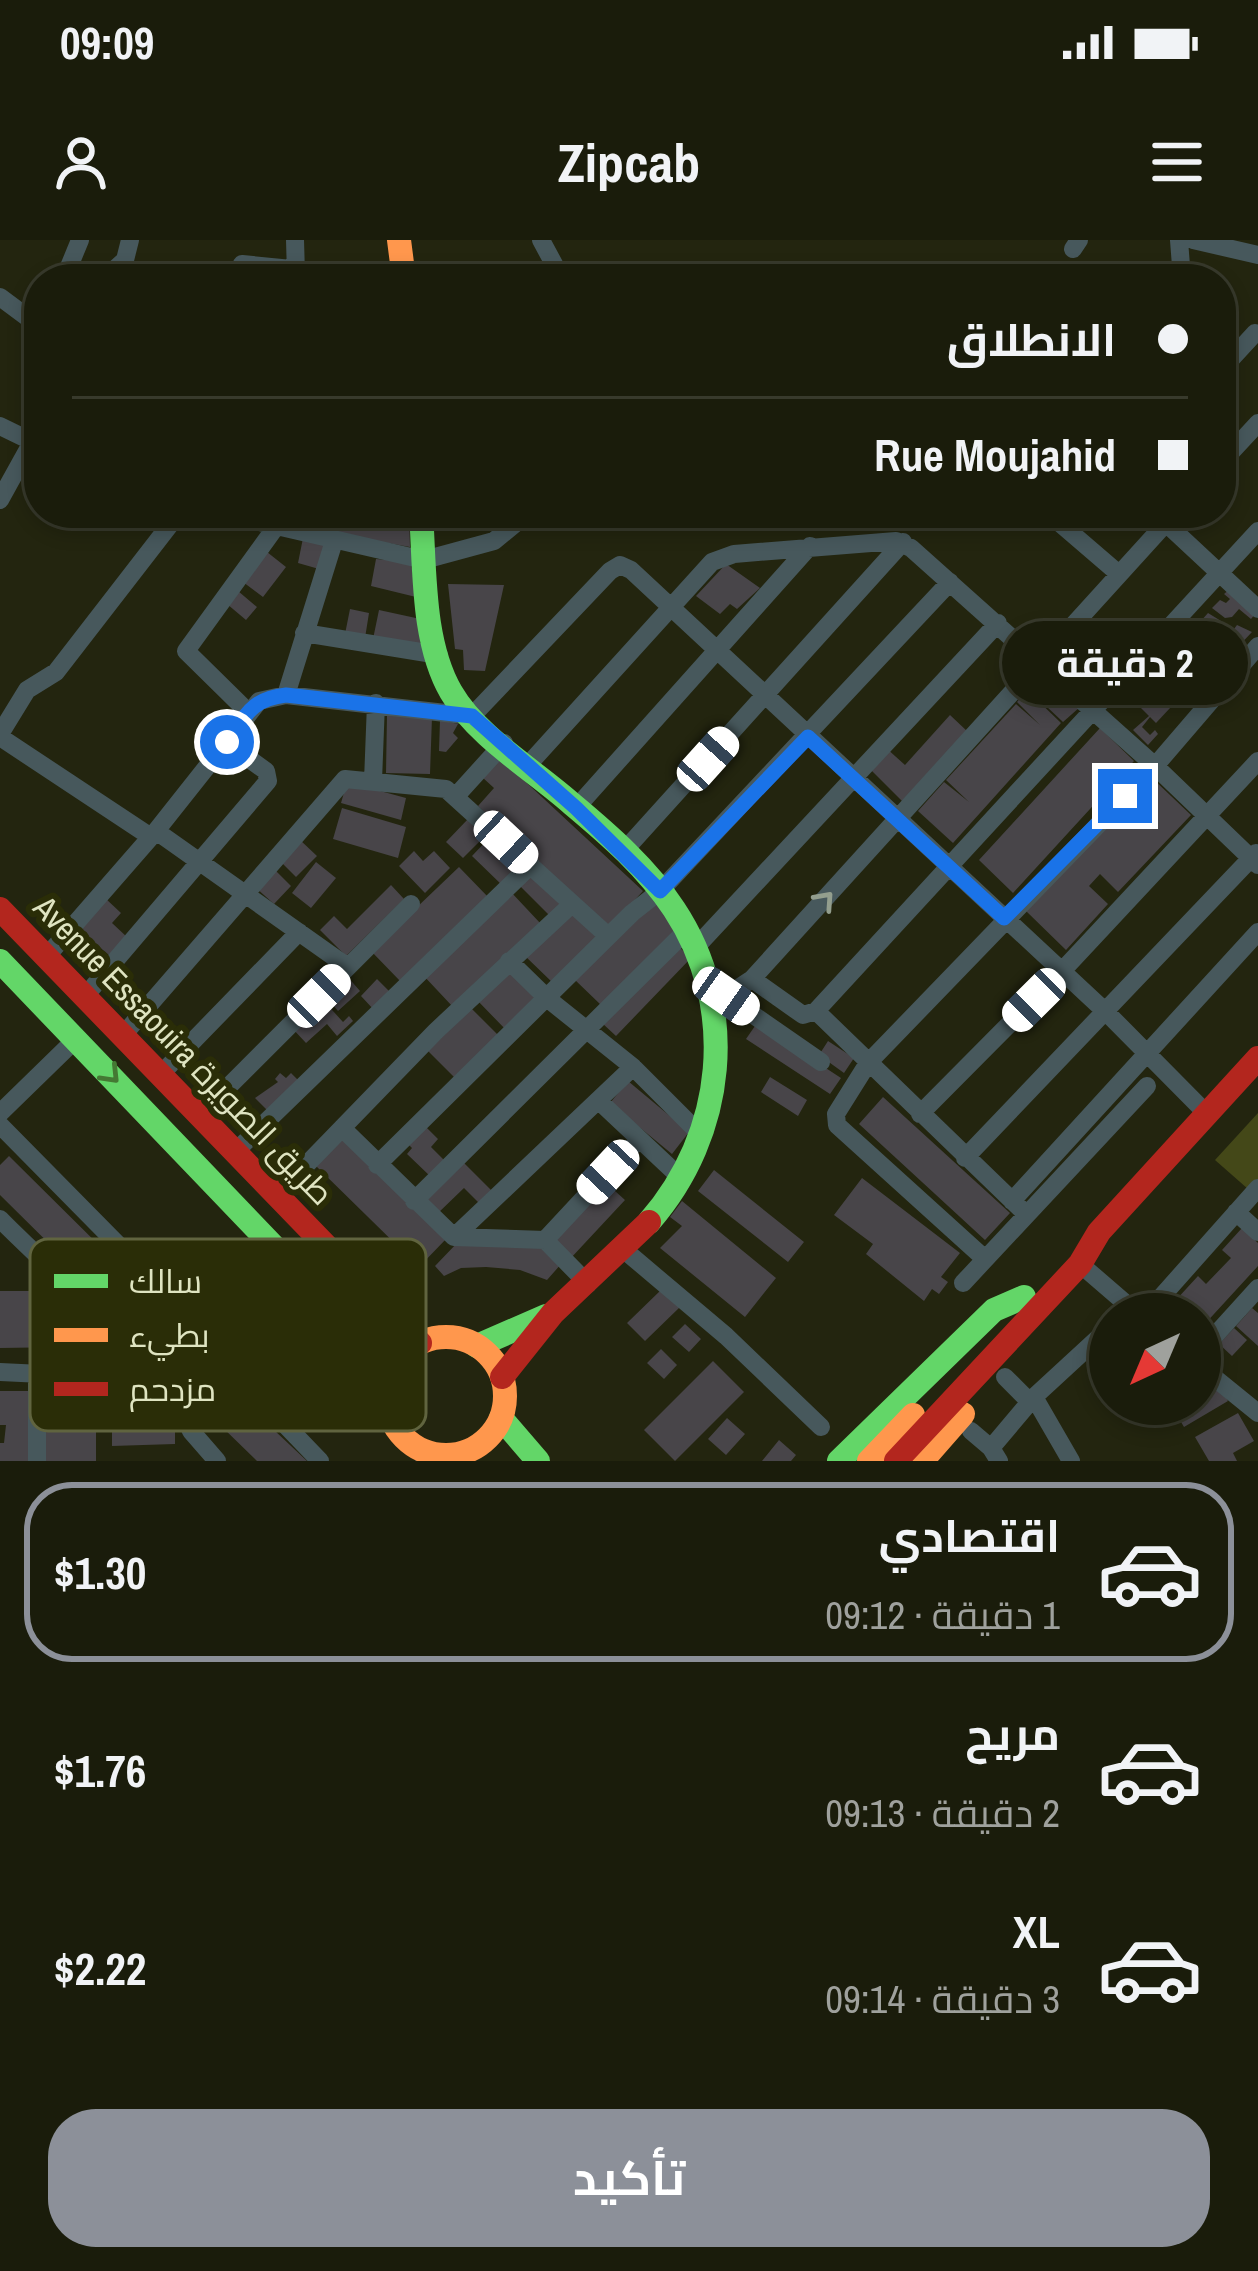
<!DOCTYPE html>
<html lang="ar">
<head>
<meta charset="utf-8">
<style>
  body { margin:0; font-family:"Archivo Narrow",Cairo,sans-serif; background:#232514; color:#f1f3f6; direction:rtl; height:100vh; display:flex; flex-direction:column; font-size:45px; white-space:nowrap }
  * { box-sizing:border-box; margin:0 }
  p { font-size:39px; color:#9fa19d }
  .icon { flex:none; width:66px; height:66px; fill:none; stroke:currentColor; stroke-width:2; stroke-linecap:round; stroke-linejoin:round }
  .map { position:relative; height:1221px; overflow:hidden; direction:ltr }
  .drawer { display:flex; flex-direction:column; background:#1a1c0b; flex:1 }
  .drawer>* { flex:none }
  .banner { position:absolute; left:24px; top:24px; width:1212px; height:264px; border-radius:48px; box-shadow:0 6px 18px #0003,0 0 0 3px #383a2c; direction:rtl; display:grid; align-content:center; height:264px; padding:0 48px; background:#1a1c0b }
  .needle { width:78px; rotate:224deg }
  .tools { position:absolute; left:1089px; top:1053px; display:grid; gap:24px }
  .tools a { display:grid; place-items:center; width:132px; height:132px; border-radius:50%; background:#1a1c0b; box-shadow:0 6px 18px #0003,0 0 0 3px #383a2c; font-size:60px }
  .end { position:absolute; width:54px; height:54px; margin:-27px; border:15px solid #1a73e8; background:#fff; box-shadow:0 0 0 6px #fff }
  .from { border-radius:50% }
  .bubble { position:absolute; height:84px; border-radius:42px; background:#1a1c0b; box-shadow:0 6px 18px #0003,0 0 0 3px #383a2c; font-size:39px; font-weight:700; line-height:84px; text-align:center; direction:rtl }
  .car { position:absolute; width:36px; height:72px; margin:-36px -18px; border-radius:15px; box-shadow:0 0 9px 3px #0007; background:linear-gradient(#fff 24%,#345 0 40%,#fff 0 76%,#345 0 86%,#fff 0) }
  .banner b { display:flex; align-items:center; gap:42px; height:114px; font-size:45px }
  .banner b+b { border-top:3px solid #383a2c }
  .banner i { width:30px; height:30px; background:#f1f3f6 }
  ul { padding:21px 0 0; list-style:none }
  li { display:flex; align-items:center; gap:36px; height:180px; margin:0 24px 18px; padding:0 24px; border:6px solid transparent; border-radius:48px }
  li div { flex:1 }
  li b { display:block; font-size:45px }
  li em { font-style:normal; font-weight:700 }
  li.active { border-color:#8c9099 }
  li>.icon { width:108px; height:108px; stroke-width:1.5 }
  .primary-button { display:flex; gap:24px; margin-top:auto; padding:24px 48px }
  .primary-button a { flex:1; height:138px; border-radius:48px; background:#8c9099; color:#fff; font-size:48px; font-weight:700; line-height:138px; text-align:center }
  .status { display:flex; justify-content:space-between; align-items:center; height:84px; padding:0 60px; background:#1a1c0b; direction:ltr }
  .status svg { height:33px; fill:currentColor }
  header { display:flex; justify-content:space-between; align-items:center; height:156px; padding:0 48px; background:#1a1c0b; font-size:54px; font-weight:700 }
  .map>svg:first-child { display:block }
  .green { fill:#444818 }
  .building { fill:#484549 }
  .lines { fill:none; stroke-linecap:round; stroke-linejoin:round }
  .street { stroke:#47585c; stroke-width:18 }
  .fast { stroke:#63d668; stroke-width:24 }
  .slow { stroke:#ff974d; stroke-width:24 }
  .jam { stroke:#b3261e; stroke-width:24 }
  .oneway { stroke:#939e8e }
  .oneway2 { stroke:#447933 }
  .route { stroke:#1a73e8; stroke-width:15 }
  .labels { text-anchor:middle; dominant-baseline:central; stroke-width:12; stroke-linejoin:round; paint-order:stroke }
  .street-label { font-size:33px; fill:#dfe4c1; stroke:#2a2d07 }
  .key { fill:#2a2d07; stroke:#60643f; stroke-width:3 }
  .key-label { font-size:33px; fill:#dfe4c1 }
</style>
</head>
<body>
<div class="status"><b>09:09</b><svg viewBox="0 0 49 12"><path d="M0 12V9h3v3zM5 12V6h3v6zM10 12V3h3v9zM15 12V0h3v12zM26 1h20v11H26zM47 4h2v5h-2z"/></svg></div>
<header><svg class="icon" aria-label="menu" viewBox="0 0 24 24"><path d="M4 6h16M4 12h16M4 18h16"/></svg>Zipcab<svg class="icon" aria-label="person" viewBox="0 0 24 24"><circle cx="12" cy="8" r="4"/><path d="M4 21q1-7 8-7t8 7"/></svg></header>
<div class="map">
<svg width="1258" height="1221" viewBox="0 0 1258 1221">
  <rect width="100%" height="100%" fill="#23250f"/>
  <path class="green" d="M1258 873V939L1248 949 1215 920Z"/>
  <path class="building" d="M263 273H323L318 292Z
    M330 273H409L410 307 327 292Z
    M303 298 326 306 319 329 298 323Z
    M267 312 286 327 263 357 243 342Z
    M376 319 411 322 416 357 371 346Z
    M726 324 760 348 737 369 730 364 720 374 696 356Z
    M448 344 504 345 485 431 464 430 463 410 455 409Z
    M1232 347 1257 372 1251 379 1239 369 1232 377 1225 378 1212 368 1220 360 1226 363 1230 359 1224 354Z
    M238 351 257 367 246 380 227 364Z
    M350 369 369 373 365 398 345 394Z
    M379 370 425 380 419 408 373 399Z
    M1208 373 1234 389 1237 385 1252 392 1233 412 1200 382Z
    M1093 383 1100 397 1093 407 1096 412 1101 407 1112 417 1100 429 1092 423 1096 419 1093 415 1090 417 1075 402 1081 395 1087 400 1085 392Z
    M1071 403 1092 423 1079 431 1085 435 1092 430 1099 434 1091 449 1059 420 1064 414 1070 422 1075 417 1066 409Z
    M1168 425 1176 438 1162 454 1157 450 1144 463 1149 468 1156 461 1164 468 1166 463 1171 467 1156 483 1150 477 1142 487 1150 495 1155 490 1158 494 1148 505 1133 490 1149 476 1135 462Z
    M1044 434 1080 467 1063 482 1028 449Z
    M1027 450 1061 483 953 603 918 571 944 542 969 562 946 540 1016 464 1040 485 1017 462Z
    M387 475 432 477 430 534 386 533Z
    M950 475 968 492 905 564 867 526 885 507 905 525Z
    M440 480 458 484 453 493 458 498 446 512 439 511Z
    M1100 488 1134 521 1013 653 979 620Z
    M500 518 643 651 609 688 478 566 494 548 482 537Z
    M1151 537 1191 575 1118 652 1100 634 1089 646 1108 664 1066 710 1026 671Z
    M347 542 406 558 401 580 341 563Z
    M342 568 406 587 398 618 333 599Z
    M468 579 485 596 463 618 446 602Z
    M299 599 317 616 296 637 279 620Z
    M488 599 521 630 504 647 472 616Z
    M414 611 423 621 434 611 450 628 425 653 399 626Z
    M316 622 336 638 311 668 292 653Z
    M459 627 489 658 401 742 371 711Z
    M273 628 291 646 274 664 255 647Z
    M529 635 563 662 550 676 519 645Z
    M391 645 404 659 346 716 320 690 334 676 347 689Z
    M510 651 541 684 453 767 422 734Z
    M105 658 121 673 112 683 128 698 111 717 87 696 81 703 71 695Z
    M654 659 680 686 601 765 574 739Z
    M569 668 599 698 554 744 524 715Z
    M677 705 691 718 616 796 602 783Z
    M510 725 543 758 508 792 475 758Z
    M347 736 360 751 338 771 325 756Z
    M377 739 391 753 374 770 361 756Z
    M323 760 343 782 349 776 353 781 337 796 327 784 306 803 292 788Z
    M469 766 500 797 457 840 426 809Z
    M757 783 841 838 830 854 746 799Z
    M828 801 854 818 844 833 819 815Z
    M280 833 286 838 291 833 300 842 269 872 255 858 278 842 275 839Z
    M770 837 807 860 798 876 761 852Z
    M628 841 689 892 672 914 610 863Z
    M883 857 1010 973 985 1000 859 884Z
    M424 885 438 899 431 907 446 922 431 937 407 914 412 908 407 903Z
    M344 898 447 998 419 1027 316 926Z
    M9 916 126 1032 123 1104 89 1103 92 1046 0 955V925Z
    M463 922 492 951 479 963 464 948 436 975 423 961Z
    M714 930 804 1002 788 1022 698 951Z
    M862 938 960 1013 941 1037 948 1042 939 1054 932 1049 924 1061 866 1014 873 1004 834 975Z
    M605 942 625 960 570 1019 550 1001Z
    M682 961 776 1038 745 1077 660 1008 682 986 670 977Z
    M1242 988 1258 1003V1026L1203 1086 1200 1074H1189L1175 1061 1198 1036 1206 1044 1231 1018 1222 1010Z
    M458 1002 544 1006 562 1023 547 1040 520 1030 486 1027 461 1028 444 1036 435 1026Z
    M662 1049 680 1067 645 1101 627 1083Z
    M0 1051H54V1080H65L66 1107 0 1108Z
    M1252 1068 1258 1073V1106L1236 1086Z
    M685 1084 701 1099 689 1112 672 1097Z
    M1234 1088 1247 1100 1232 1116 1219 1104Z
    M661 1109 677 1125 664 1139 647 1123Z
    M713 1121 744 1152 675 1221 644 1190Z
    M1219 1146 1228 1161 1184 1187 1175 1172 1189 1164H1200V1157Z
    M150 1148 149 1166 175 1165V1204L112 1206V1170L96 1169V1221H39L42 1149Z
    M0 1151H28V1221H0V1203H4L6 1185H0Z
    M240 1158 307 1221H257L218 1183Z
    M1238 1173 1254 1201 1233 1213 1237 1221H1209L1195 1197Z
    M727 1178 745 1194 726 1215 708 1199Z
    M779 1200 796 1215 791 1221H762Z"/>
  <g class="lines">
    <path class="street" d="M295 0 296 34
      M541 0 562 39
      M1179 0 1182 39
      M1193 0 1258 15
      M1073 9 1079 0
      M242 24 353 35 403 33
      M64 39 80 0
      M104 39 125 20 130 0
      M0 57 39 86
      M1221 130 1255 93
      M0 186 39 205
      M1221 223 1258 183
      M0 260 32 202
      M220 273 424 320 494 301 528 273
      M1048 273 1119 334
      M1155 273 1258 369
      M304 393 439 415
      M286 455 334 301
      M247 471 186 411 275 288
      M0 494 27 450 56 432 179 273
      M0 497 151 597
      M528 525 712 322 734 314 896 301 911 308 1155 526 1258 625
      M373 541 376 463
      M456 556 504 503
      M576 568 810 306
      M156 591 348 727
      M623 612 903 302
      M696 707 998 383
      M47 716 156 591 259 461 286 455 472 476 610 331 620 325 631 330 1107 773 1207 874
      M509 721 548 759 633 827 702 896
      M752 739 803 775 816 771
      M86 755 268 541 266 531 227 503
      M726 756 821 822
      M714 764 752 739 1175 273
      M816 771 1258 291
      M816 771 1026 974
      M124 794 345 539 446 549 608 696
      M162 833 299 692
      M599 861 682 939
      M0 873 76 799
      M202 873 411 664
      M920 874 1062 731 1258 521
      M0 885 146 1033 149 1051 129 1138
      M342 888 454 997 545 1000 588 1044
      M237 910 531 625
      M965 918 1256 613
      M377 925 632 673 660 651 950 342
      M279 953 436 791 572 664
      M414 961 687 690
      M1012 961 1258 692
      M1236 972 1258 992
      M0 979C54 1035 94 1050 68 1135
      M454 997 633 827
      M545 1000 639 899
      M623 1009 726 1096 821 1187
      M985 1019 837 885 836 874 868 823 1155 526 1258 406
      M1080 1024 1138 1074
      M963 1043 1147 846
      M1146 1074 1258 948
      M1200 1112 1258 1048
      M1200 1126 1258 1173
      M0 1132 167 1140 350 1155 390 1177
      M183 1134 213 1130 372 1136 391 1133
      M1005 1137 1030 1162
      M167 1140 191 1191 217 1221
      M249 1147 320 1221
      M1034 1157 1071 1221
      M971 1191 991 1208 999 1221
      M991 1208 1034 1157 1110 1087
      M420 1210 426 1221
      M37 1221V1134
      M456 1221 461 1214"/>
    <path class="fast" d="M421 273C425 330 422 402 451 452 477 497 534 530 572 564 609 595 647 628 674 669 739 767 726 894 649 982
      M0 721 392 1130
      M477 1106 546 1076
      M501 1178 538 1221
      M839 1221 994 1070 1024 1057"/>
    <path class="slow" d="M399 0 404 39
      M387 1156a59 59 0 1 1 118 0a59 59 0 1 1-118 0Z
      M257 1131C296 1107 310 1073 295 1030
      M869 1221 913 1175
      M922 1221 963 1174"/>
    <path class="jam" d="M0 669 420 1103
      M502 1137 553 1073 649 982
      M896 1221 1080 1024 1099 992 1258 818"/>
  </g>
  <defs><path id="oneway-chevron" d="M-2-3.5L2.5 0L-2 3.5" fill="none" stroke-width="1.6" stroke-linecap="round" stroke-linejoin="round" transform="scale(3)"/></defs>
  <use class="oneway" href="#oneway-chevron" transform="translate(825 660) rotate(-48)"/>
  <use class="oneway2" href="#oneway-chevron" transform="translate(111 835) rotate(46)"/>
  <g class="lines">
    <path class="route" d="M227 502C246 475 251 459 286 455L472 476 576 568 660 651 808 497 1004 678 1125 556"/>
  </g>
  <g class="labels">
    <g class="street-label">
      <text transform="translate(184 810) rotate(46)">Avenue Essaouira طريق الصويرة</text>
    </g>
  </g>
  <rect x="30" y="999" width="396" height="192" rx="18" class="key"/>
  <rect x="54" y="1034" width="54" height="14" fill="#63d668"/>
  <rect x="54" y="1088" width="54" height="14" fill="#ff974d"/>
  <rect x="54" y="1142" width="54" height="14" fill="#b3261e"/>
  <g class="key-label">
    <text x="129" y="1053">سالك</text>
    <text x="129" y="1107">بطيء</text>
    <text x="129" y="1161">مزدحم</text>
  </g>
</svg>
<div class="tools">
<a><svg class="needle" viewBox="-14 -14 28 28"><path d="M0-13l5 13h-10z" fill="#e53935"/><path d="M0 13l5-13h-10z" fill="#9fa19d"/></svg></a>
</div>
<i class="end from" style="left:227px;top:502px"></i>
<i class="end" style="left:1125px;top:556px"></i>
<div class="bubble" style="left:1002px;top:381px;width:246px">2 دقيقة</div>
<i class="car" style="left:708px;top:519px;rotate:42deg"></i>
<i class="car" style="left:506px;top:602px;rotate:133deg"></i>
<i class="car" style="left:319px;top:756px;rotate:45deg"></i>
<i class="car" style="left:726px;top:756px;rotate:125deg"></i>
<i class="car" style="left:1034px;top:760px;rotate:225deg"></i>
<i class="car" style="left:608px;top:932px;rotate:223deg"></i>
<div class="banner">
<b><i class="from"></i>الانطلاق</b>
<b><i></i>Rue Moujahid</b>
</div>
</div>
<section class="drawer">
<ul>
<li class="active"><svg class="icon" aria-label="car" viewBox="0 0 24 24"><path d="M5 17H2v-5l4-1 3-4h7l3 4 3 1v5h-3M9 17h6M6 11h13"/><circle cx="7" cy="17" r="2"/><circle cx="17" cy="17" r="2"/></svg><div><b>اقتصادي</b><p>1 دقيقة · 09:12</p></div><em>$1.30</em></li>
<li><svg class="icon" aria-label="car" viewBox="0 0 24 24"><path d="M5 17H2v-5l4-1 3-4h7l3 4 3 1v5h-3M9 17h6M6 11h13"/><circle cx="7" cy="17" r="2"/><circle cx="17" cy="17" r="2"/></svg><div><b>مريح</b><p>2 دقيقة · 09:13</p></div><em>$1.76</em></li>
<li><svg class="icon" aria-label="car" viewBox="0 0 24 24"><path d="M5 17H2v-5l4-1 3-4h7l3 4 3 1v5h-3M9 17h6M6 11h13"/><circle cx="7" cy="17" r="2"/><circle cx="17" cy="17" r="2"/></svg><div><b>XL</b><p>3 دقيقة · 09:14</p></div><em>$2.22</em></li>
</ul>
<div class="primary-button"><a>تأكيد</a></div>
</section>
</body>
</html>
